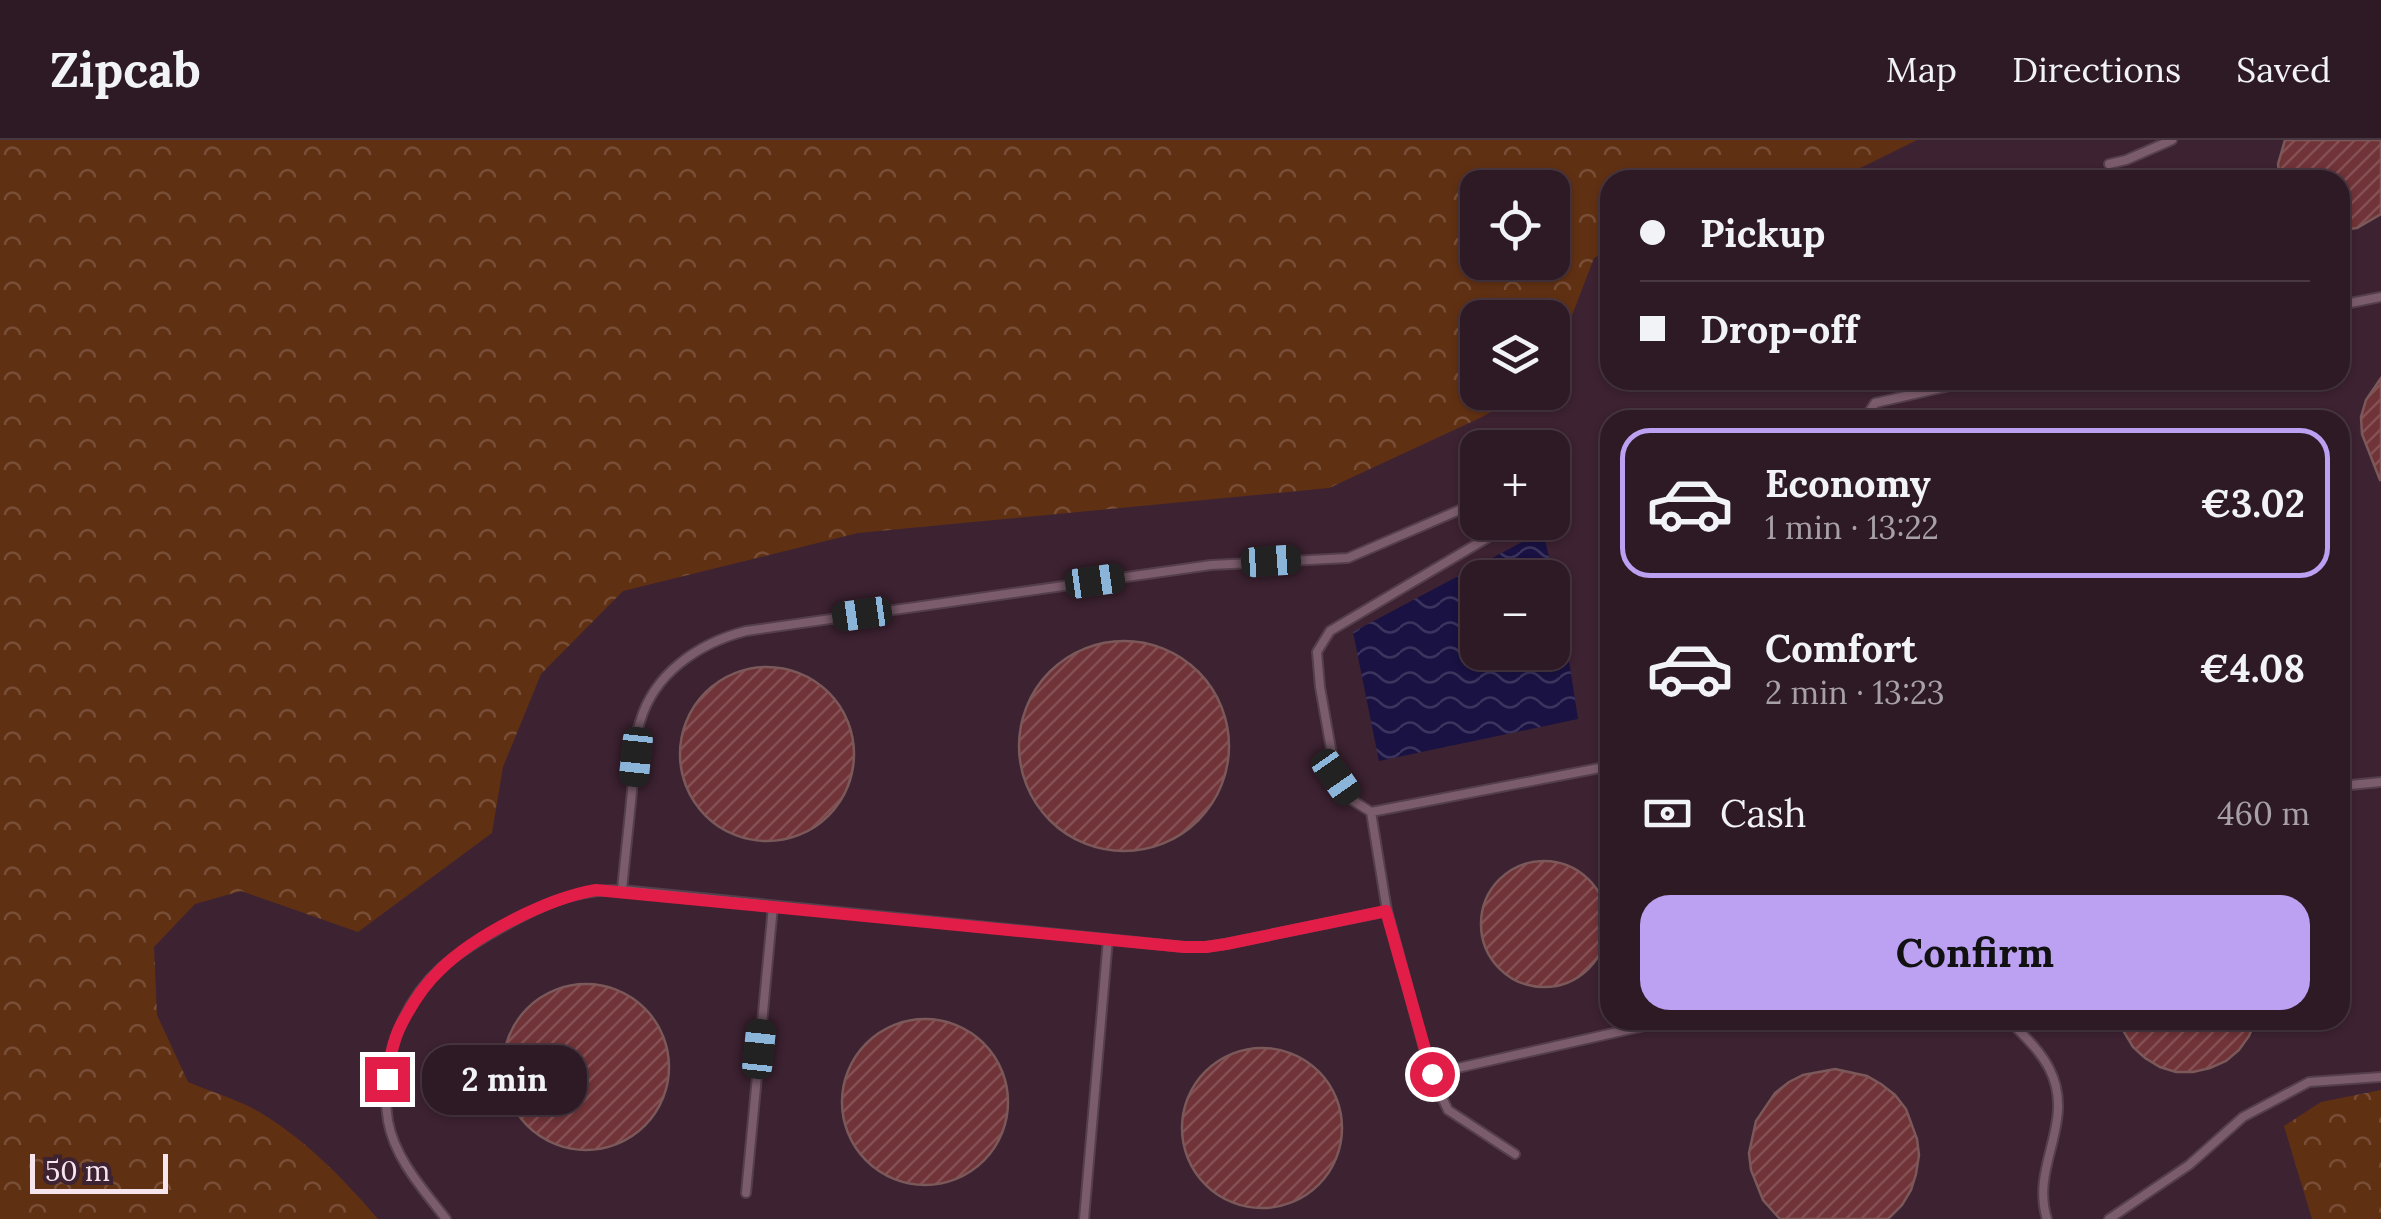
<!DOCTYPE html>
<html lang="en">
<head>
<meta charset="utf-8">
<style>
  body { margin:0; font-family:Lora,serif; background:#3a2732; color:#f1f3f6; height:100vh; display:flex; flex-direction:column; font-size:38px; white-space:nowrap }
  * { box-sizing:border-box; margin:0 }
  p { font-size:32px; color:#a7a1a7 }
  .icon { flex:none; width:55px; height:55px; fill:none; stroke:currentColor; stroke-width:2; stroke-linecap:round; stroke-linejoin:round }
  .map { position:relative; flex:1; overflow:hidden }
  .side { position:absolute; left:1600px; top:270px; width:750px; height:620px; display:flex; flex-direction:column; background:#2e1a25; border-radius:30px; box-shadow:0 2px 8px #0004,0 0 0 2px #493842 }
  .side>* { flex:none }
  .top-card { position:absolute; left:1600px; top:30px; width:750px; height:220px; border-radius:30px; box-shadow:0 2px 8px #0004,0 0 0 2px #493842; display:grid; align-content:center; height:220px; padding:0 40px; background:#2e1a25 }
  .controls { position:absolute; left:1460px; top:30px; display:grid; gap:20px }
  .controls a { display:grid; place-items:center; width:110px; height:110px; border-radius:20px; background:#2e1a25; box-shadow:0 2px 8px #0004,0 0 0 2px #493842; font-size:50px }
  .scale { position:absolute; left:30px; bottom:25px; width:138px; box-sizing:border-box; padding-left:10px; border:5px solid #f7e5ee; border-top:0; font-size:28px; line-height:35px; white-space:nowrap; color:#f7e5ee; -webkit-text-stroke:8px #3d2231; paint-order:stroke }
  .end { position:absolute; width:45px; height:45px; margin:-22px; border:12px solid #e11d48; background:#fff; box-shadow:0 0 0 5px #fff }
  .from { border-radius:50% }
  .bubble { position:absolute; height:70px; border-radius:30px; background:#2e1a25; box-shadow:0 2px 8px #0004,0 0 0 2px #493842; font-size:32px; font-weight:700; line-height:70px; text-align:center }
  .car { position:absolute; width:30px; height:60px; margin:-30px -15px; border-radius:12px; box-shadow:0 0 8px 2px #0007; background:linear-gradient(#222 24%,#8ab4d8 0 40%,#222 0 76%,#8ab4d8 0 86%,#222 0) }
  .top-card b { display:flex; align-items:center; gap:35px; height:95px; font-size:38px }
  .top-card b+b { border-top:2px solid #493842 }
  .top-card i { width:25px; height:25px; background:#f1f3f6 }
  ul { padding:18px 0 0; list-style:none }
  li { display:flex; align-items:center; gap:30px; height:150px; margin:0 20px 15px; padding:0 20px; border:5px solid transparent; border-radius:30px }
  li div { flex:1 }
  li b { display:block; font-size:38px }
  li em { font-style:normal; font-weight:700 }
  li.active { border-color:#bca0f2 }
  li>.icon { width:90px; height:90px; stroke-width:1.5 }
  .pay { display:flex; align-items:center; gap:25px; height:110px; padding:0 40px; font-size:38px }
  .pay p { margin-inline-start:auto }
  .button { display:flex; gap:20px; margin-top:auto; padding:20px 40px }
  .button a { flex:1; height:115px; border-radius:30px; background:#bca0f2; color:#111; font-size:40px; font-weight:700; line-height:115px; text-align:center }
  header { display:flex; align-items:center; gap:60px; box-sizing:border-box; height:140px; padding:0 50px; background:#2e1a25; border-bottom:2px solid #493842 }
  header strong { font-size:48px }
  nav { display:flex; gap:55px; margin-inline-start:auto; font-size:35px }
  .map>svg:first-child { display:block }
  .forest { fill:url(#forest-crowns); fill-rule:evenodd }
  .water { fill:url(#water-waves); fill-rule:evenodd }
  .building { fill:url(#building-hatch); stroke:#7b5859; stroke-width:2.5 }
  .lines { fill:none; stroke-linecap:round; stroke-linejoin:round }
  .service-casing { stroke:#553f4c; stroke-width:12 }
  .service { stroke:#7b5c6c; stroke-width:8 }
  .route { stroke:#e11d48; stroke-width:12 }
</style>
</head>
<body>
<header>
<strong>Zipcab</strong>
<nav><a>Map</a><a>Directions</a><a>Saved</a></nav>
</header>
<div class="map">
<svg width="2381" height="1079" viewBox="0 0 2381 1079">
  <defs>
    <pattern id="forest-crowns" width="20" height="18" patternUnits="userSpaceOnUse" patternTransform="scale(2.5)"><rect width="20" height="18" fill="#603013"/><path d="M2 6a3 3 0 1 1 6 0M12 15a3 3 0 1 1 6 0" fill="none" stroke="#784e36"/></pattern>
    <pattern id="water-waves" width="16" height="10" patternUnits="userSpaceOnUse" patternTransform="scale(2.5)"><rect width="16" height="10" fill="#191242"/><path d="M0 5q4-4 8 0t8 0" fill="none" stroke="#3b345e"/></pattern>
    <pattern id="building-hatch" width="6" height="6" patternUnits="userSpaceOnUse" patternTransform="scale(2.5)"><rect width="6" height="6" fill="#703337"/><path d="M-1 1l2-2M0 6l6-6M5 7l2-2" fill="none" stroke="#855054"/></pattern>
  </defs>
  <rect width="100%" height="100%" fill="#3d2231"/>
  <path class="forest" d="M0 0H1917L1836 40H1610V109L1594 118 1553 225 1552 178H1478V252L1525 253 1482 277 1329 348 858 393 623 451 541 534 503 627 492 693 358 792 241 751 195 764 154 807 157 875 188 942C209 951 233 958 254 969 302 996 342 1037 378 1079H0ZM1478 48H1552V122H1478Z
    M2381 950V1079H2312L2284 986 2321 962Z"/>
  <path class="water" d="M1543 391 1561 469 1578 579 1379 621 1353 492ZM1478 438H1552V512H1478Z"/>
  <path class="building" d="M2285 0H2381V74L2357 88 2340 90V40H2280L2278 24Z
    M2381 238V340H2380L2362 294 2361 277 2366 260Z
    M1019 606a105 105 0 1 1 210 0a105 105 0 1 1-210 0Z
    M680 614a87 87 0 1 1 174 0a87 87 0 1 1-174 0Z
    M1481 784a63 63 0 1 1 126 0a63 63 0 1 1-126 0Z
    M503 927a83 83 0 1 1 166 0a83 83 0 1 1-166 0Z
    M842 962a83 83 0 1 1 166 0a83 83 0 1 1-166 0Z
    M2119 880H2256L2249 896 2239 910 2226 921 2210 928 2193 932H2176L2160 927 2145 918 2133 907 2124 892Z
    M1182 988a80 80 0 1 1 160 0a80 80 0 1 1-160 0Z
    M1835 929 1867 936 1881 944 1895 955 1906 969 1917 999 1919 1015 1916 1034 1911 1050 1902 1065 1888 1079H1780L1763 1060 1751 1030 1749 1013 1756 981 1775 953 1789 942 1803 935Z"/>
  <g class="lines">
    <defs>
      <path id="service" d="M2109 24 2126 20 2172 0
        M2340 165 2381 157
        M1864 280 1875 263 1976 240
        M1514 382 1330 491 1317 512 1320 547 1336 637 1352 660 1371 672 1387 771 1431 934 1448 970 1515 1014
        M2340 646 2381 642
        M1371 672 1610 626
        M622 750C625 717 629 684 632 651 634 629 633 603 640 582 654 533 699 503 746 491L1211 425 1348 418 1478 362
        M2009 880C2023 895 2039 909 2049 928 2077 982 2030 1025 2047 1079
        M1431 934 1671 880
        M746 1053 773 766
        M446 1079C423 1049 395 1019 388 981 379 925 400 865 442 827 461 811 484 797 506 785 546 763 576 749 622 750L1185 807H1205L1226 804 1387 771
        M1084 1079 1108 799
        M2109 1079 2189 1025 2243 977 2309 942 2381 937"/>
    </defs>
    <use href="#service" class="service-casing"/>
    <use href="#service" class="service"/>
  </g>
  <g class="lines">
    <path class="route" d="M387 939C390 921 392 903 400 887 410 867 423 846 440 830 475 795 548 758 596 750L1184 807H1206L1226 804 1386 771 1432 934"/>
  </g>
</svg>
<div class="controls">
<a><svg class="icon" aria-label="locate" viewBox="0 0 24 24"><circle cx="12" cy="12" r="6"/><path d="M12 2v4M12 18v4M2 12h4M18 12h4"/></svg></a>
<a><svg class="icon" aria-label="layers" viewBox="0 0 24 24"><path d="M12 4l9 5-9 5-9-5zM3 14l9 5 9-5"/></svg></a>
<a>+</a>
<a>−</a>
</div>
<div class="scale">50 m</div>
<i class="end from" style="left:1432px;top:934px"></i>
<i class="end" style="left:387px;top:939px"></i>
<div class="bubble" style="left:422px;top:905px;width:165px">2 min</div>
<i class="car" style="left:1271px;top:421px;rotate:86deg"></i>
<i class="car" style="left:1095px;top:441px;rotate:82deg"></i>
<i class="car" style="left:862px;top:474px;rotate:262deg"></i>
<i class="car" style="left:636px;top:617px;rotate:186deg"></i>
<i class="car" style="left:1336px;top:637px;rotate:145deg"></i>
<i class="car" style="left:759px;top:909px;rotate:6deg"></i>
<div class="top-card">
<b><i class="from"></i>Pickup</b>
<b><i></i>Drop-off</b>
</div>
<section class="side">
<ul>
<li class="active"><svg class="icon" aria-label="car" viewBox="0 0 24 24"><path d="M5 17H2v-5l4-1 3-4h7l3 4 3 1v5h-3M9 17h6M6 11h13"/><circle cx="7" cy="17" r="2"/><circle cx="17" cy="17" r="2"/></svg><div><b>Economy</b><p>1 min · 13:22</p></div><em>€3.02</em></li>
<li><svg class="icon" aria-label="car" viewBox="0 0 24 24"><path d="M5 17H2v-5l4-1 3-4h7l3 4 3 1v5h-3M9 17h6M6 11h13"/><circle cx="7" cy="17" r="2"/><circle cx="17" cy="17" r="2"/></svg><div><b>Comfort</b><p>2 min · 13:23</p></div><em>€4.08</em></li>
</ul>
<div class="pay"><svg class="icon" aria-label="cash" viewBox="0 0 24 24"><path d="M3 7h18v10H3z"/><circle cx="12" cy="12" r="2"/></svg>Cash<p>460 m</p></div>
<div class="button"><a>Confirm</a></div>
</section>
</div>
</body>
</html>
